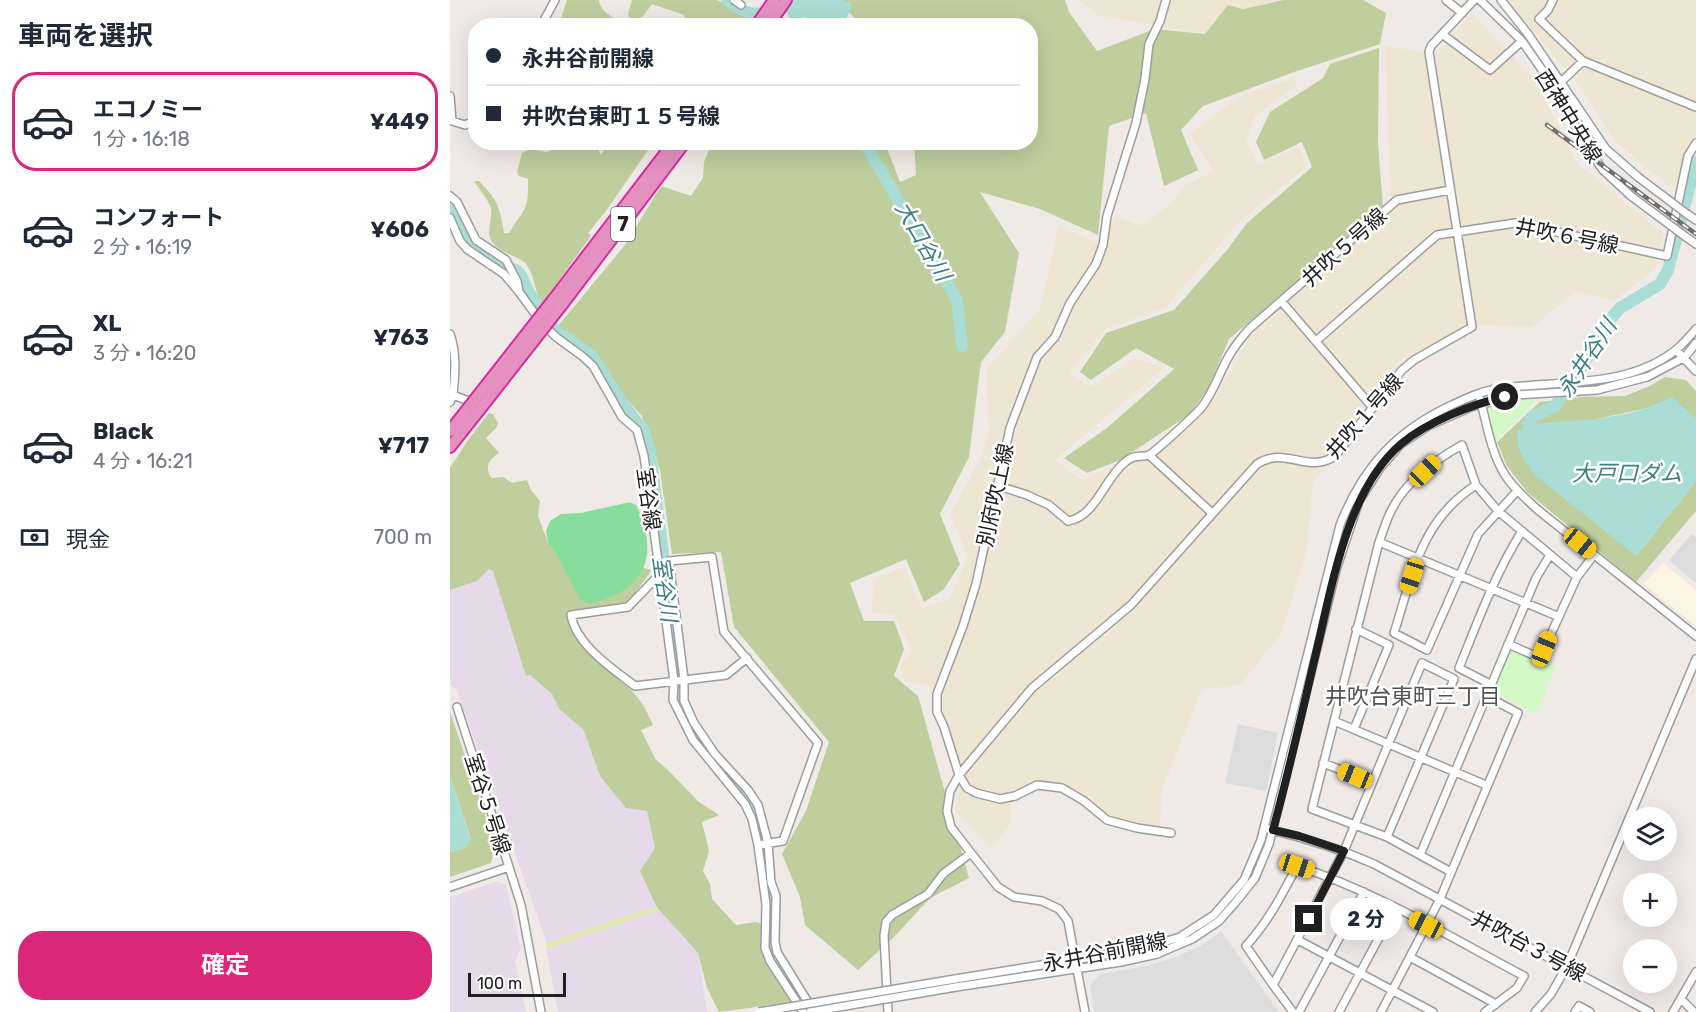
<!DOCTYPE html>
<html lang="ja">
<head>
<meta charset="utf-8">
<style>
  body { margin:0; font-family:Rubik,"Noto Sans JP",sans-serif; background:#f2f2f3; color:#1f2937; height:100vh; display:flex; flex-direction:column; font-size:22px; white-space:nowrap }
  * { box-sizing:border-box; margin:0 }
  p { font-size:20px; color:#747a83 }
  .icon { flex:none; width:33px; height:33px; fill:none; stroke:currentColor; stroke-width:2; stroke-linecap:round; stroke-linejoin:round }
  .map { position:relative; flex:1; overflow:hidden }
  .side { display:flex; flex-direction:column; background:#fff; width:450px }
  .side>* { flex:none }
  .guide { position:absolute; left:18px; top:18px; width:570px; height:132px; border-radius:24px; box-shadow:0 6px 24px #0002; display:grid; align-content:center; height:132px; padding:0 18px; background:#fff }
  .fabs { position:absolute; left:1173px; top:807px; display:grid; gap:12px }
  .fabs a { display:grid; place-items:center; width:54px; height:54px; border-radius:50%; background:#fff; box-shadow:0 6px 24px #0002; font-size:30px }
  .scale { position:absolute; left:18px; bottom:15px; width:98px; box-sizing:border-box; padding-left:6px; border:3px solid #202020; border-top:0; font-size:16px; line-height:21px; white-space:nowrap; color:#202020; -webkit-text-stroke:4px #fff; paint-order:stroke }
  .end { position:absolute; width:27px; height:27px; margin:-14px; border:8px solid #202020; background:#fff; box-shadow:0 0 0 3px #fff }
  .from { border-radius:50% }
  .bubble { position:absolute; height:42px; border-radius:21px; background:#fff; box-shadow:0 6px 24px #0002; font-size:20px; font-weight:700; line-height:42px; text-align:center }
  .car { position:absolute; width:18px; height:36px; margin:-18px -9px; border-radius:8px; box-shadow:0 0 4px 2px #0007; background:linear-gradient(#f5c518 24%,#345 0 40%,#f5c518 0 76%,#345 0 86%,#f5c518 0) }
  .guide b { display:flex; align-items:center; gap:21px; height:57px; font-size:22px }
  .guide b+b { border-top:2px solid #e0e1e3 }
  .guide i { width:15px; height:15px; background:#1f2937 }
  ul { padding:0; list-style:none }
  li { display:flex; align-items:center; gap:18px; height:99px; margin:0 12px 9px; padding:0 6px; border:3px solid transparent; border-radius:24px }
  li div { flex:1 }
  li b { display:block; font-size:22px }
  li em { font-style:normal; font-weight:700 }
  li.selected { border-color:#db2777 }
  li>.icon { width:54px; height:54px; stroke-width:1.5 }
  h2 { padding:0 18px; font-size:27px; line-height:72px }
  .pay { display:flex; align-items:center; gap:15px; height:66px; padding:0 18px; font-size:22px }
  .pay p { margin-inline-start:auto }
  .primary-button { display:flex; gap:12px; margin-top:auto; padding:12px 18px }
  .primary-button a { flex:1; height:69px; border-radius:24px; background:#db2777; color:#fff; font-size:24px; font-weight:700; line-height:69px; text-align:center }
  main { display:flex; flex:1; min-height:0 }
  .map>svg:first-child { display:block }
  .residential { fill:#dedddd }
  .industrial { fill:#e6d9e9 }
  .education { fill:#fef4e2 }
  .farmland { fill:#eee6d3 }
  .grass { fill:#e0e9af }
  .forest { fill:#bece9d }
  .park { fill:#d4f8c6 }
  .pitch { fill:#87dd9c }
  .parking { fill:#dcdcdc }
  .water { fill:#a9ddd5 }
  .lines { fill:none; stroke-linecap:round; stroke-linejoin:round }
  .river { stroke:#a9ddd5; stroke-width:12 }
  .minor-casing { stroke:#9d9d9d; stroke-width:10 }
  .highway-casing { stroke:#d72ba5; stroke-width:14 }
  .minor { stroke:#fff; stroke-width:7 }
  .highway { stroke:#e591c0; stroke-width:10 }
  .rail-casing { stroke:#6e6e6e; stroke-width:4.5 }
  .rail { stroke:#fff; stroke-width:2; stroke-dasharray:7; stroke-linecap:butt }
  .minor-bridge-casing { stroke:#9d9d9d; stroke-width:10; stroke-linecap:butt }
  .highway-bridge-casing { stroke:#d72ba5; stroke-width:14; stroke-linecap:butt }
  .minor-bridge { stroke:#fff; stroke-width:7 }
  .highway-bridge { stroke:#e591c0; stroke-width:10 }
  .route { stroke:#202020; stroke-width:8 }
  .labels { text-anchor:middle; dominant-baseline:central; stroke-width:5; stroke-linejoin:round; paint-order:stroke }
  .shield { fill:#fff; stroke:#636363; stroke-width:1.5 }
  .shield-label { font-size:20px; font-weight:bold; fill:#202020 }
  .street-label { font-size:21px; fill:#202020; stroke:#fff }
  .water-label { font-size:22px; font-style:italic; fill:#3f7d87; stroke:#fff }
  .neighbourhood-label { font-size:22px; fill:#535353; stroke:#fff }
</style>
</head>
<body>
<main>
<section class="side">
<h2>車両を選択</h2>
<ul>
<li class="selected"><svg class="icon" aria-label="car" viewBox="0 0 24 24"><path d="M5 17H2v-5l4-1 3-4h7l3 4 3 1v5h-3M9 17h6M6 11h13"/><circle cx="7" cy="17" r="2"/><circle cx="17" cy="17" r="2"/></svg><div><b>エコノミー</b><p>1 分 · 16:18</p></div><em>¥449</em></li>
<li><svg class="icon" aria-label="car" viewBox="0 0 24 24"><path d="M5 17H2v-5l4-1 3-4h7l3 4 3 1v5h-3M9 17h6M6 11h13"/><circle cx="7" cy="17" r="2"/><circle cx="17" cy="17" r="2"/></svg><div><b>コンフォート</b><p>2 分 · 16:19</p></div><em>¥606</em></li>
<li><svg class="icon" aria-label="car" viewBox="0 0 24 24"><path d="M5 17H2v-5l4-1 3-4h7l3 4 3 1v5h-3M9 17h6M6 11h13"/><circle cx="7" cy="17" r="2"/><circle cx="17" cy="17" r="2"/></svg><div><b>XL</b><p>3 分 · 16:20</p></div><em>¥763</em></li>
<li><svg class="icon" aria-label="car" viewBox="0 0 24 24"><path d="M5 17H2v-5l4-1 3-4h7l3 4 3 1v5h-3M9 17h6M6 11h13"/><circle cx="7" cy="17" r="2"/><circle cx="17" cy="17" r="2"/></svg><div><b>Black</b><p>4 分 · 16:21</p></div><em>¥717</em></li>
</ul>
<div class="pay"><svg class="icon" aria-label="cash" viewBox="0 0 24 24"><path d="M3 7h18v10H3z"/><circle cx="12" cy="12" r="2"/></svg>現金<p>700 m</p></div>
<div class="primary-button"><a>確定</a></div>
</section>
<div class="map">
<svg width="1246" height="1012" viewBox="0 0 1246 1012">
  <rect width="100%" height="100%" fill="#f0eae7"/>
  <path class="residential" d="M771 931 829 1012H644L640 986 650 974 696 966 726 957 750 946Z"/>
  <path class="industrial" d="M39 569 43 571 76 675H79L102 694 109 709 133 729 150 776 197 811 205 848 190 871 206 906 97 943 7 691 0 684V590L27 581Z
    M48 881 56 885 71 948 65 961 76 1012H0V897Z
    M210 910 248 953 257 1012H108L96 949Z"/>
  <path class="education" d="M1213 563 1246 590V626L1194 584Z"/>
  <path class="farmland" d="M629 0H834L793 9 778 5 755 34 647 15Z
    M1056 0H1246V134L1238 149 1226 192 1166 142 1129 85Z
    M1021 13 1085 80 1127 163 1213 233 1205 269 1163 301 1126 291 1082 327 1031 325 955 356 863 482 857 549 832 632 790 685 752 689 712 789 710 827 662 818 605 784 561 791V823L542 848 505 812 510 788 480 686 455 681 450 665 462 651 445 615 421 613 425 579 454 567 472 608 499 599 518 557 500 514 530 459 539 431 536 370 590 309 609 225 649 244 666 216 691 226 718 207 736 184 764 171 739 134 790 96 844 78 848 85 805 116 796 140 808 165 849 147 857 166 789 222 716 307 655 329 619 374 641 387 685 358 714 368 605 460 632 480 698 450 762 404 801 335 941 210 935 46 987 54Z"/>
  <path class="grass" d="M206 906 210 910 96 949 97 943Z"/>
  <path class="forest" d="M117 0H149C150 14 171 23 184 25H109Z
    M182 0H267L304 18 299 25H237L234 15 202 4 193 16 184 21 180 19 178 14Z
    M387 0H615L619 12 647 51 705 29 755 34 778 5 793 9 834 0H913L936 13 930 44 844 72 753 106 731 130 748 170 714 186 696 113 659 126 648 235 590 209 530 192 569 253 555 332 531 362 519 457 490 514 510 564 494 589 474 602 456 559 400 583 414 621H444L454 649 444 676 468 696 519 878 480 898 444 937 408 970 355 925 350 897 332 854 356 811 379 742 284 627 271 552 222 554 210 470 192 416 108 326 175 245 211 186 241 196 253 178 254 162 262 143H435L450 182 466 175 464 143 580 142V26L412 25Z
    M929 48 928 144 933 207 779 339 759 387 740 414 670 460 637 473 614 458 657 428 724 369 686 348 641 380 630 372 656 333 724 310 777 250 797 223 862 167 852 142 814 160 806 142 820 112 873 78 880 64Z
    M128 143H146L151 155 158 143H203L156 211 138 233 141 236 91 305C86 294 83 269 74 262 64 255 50 252 42 242 35 231 43 220 41 209 39 200 29 189 24 181H29C48 200 50 207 54 233H59C74 209 79 210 78 179L69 176 67 172 72 153 81 149 96 152Z
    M1215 377 1236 380 1246 391V419L1222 398 1198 408 1146 419 1187 555 1246 481V511L1186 582 1077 492 1057 466 1047 442 1090 402 1131 397 1175 396 1200 386Z
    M39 413 43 414 48 423 46 428 36 438 49 453C40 459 33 467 42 478L53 477 62 483 77 480 81 490 90 501 88 516 98 543 107 555 187 579 193 568 202 570 177 604 118 613C120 648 158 667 180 689 190 699 197 711 203 725L191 730 206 760 218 770 249 802 269 815 252 822 259 851 253 871 260 884 262 899 286 925 305 922 310 923 312 928 311 951 343 1002 269 1012 257 988 248 953 206 906 190 871 205 848 197 811 176 808 150 776 133 729 109 709 102 694 80 675 76 676 43 571 39 569 27 581 0 590V468L18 440Z
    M0 712 45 844 41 863 0 877V852L16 847 21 839 0 777Z"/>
  <path class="park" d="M1072 399 1087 400 1044 442 1038 410 1040 405Z
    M1059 646 1106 666 1087 715 1040 690Z"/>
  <path class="pitch" d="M180 502 187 506C210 558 195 591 139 604L130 599 107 555 98 543 96 531 100 521 111 514 131 513Z"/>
  <path class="parking" d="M1242 534 1246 537V583L1219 560Z
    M788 724 828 733 816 791 775 783Z"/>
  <path class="water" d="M329 0H391L401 3C401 19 388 28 373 25 366 24 358 19 351 16 342 12 333 10 329 0Z
    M1222 397 1246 419V481L1186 556 1086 476C1073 460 1068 453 1067 432L1078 424 1146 419 1175 414 1198 408Z
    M0 777 21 840 16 847 0 852Z"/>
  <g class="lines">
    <path class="river" d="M277 0C302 20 312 15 340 6L350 26
      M414 142 507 300 512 346
      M0 206 5 212 19 242 52 266 66 270 72 277 75 285 85 303 105 330 142 356 171 402 194 431 200 452 226 656 230 701 241 726 256 751 271 770 299 798 306 812 315 850 321 907 319 946 343 988 362 1011
      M1078 424 1082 417 1105 406 1132 367 1159 321 1170 308 1210 284 1218 270 1246 162"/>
    <defs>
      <path id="minor" d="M284 0 291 5
        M716 0 710 21 699 44 695 79 686 123 657 216 653 245 646 264 620 303 605 337 587 357 560 428 526 584 513 626 487 694V712L494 727 509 775 517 788 526 793 550 799 565 796 587 785 612 788 634 801 657 820 687 828 721 833
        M996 0 1012 13
        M1030 0 1072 41 1113 100 1133 142 1153 170 1181 196
        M1051 0 1078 34 1156 149 1188 177
        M1103 0 1098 10 1089 19 1133 61 1246 107
        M91 26 105 0
        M992 34 1040 70 1072 41
        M1111 82 1133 61
        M0 96 2 121 15 125 26 120
        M0 196 7 202 26 240 56 260 67 281 69 292 91 322 106 337 132 356 143 366 172 417 187 430 194 456 224 681 223 700 243 740 295 804 302 819 308 845 316 904 315 948 320 961 353 1012
        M1237 214 1246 220
        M0 218 10 241 17 249 54 274 69 292
        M1236 237 1246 244
        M832 302 923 408
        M0 334C7 354 5 374 3 395
        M866 341 987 235 1065 223 1217 256 1238 156 1246 143
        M1226 350 1246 371
        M1030 399C1037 424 1041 453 1055 475 1064 489 1076 499 1088 510L1246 636
        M0 402 3 395 24 403
        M699 455 762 513
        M546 485 577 495 599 505 618 521C645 517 654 480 674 463 685 453 690 458 699 455 704 453 747 413 751 408 765 391 770 369 782 351 787 343 793 336 799 329L947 200 1000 190
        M1026 485C970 521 963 574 944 633L977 650 1028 534 1067 491
        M929 542 1107 616
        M210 574 178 607 121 615C126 645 163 669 185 686L276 675 297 658
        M1058 644 1090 658 1127 577 1144 555
        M1040 684 1009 668C1028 621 1045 574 1072 531
        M7 707 59 867
        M884 721 1036 785
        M904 729 939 645 906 629
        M873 763 922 782
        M819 829C855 838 890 849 924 864L1200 1012
        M937 837 1004 679 972 663 894 851 823 985 796 946C818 922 832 895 847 866 927 892 1000 937 1074 976L1067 988 1035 1012
        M308 845 333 841 368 743 274 632 262 557 219 561 234 679V701L244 723 265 754 298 790 308 805 318 843 321 882 326 896 325 942 327 952 361 1007
        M970 855 1086 578 1100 555
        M1001 872 937 837 862 809 929 542C933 532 936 521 941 511 955 482 985 460 1012 445L1026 485 1048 511 1127 577
        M0 887 59 867 71 905 91 1012
        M848 940 983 1012
        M960 957 1046 1004
        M505 979 691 949 730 937 764 915 794 880 811 840 890 525C913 467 946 431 1002 405 1015 399 1027 393 1041 390 1101 379 1176 391 1227 349 1234 343 1240 336 1246 329
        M823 985 843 1012
        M506 987 671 962 707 954 742 939 769 921 785 903 805 878 819 844 886 570 909 501 930 468 951 444 978 426 1021 407 1067 395 1147 390 1197 377 1235 357 1246 343
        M1231 999 1244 1012
        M438 1012 434 936 436 922 442 915 478 894 493 874 521 853
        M635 1012 618 921 609 909 592 901 564 897 548 887 521 853 501 827 497 811 500 791 509 775 582 688 681 605 807 464C838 445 856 475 885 456L952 370 964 360 1022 327 979 52 981 46 1024 0
        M849 1012 914 892
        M889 1012 945 908
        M931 1012 990 899 1068 713 1036 696
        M1085 1012 1101 994 1117 966 1246 659
        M1125 1012 1129 1006 1140 1012
        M1223 1012 1246 972"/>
      <path id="highway" d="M306 26 324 0
        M318 26 336 0
        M103 300 224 142
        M111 306 235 142
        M0 431 19 407
        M0 447 27 413"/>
    </defs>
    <use href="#minor" class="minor-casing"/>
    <use href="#highway" class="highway-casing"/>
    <use href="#minor" class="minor"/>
    <use href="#highway" class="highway"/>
    <defs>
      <path id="rail" d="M1097 125 1246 234"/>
    </defs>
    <use href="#rail" class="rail-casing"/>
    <use href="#rail" class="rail"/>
    <defs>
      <path id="minor-bridge" d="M1188 177 1237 214
        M1181 196 1236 237
        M309 1012 505 979
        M360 1012 506 987"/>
      <path id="highway-bridge" d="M19 407 103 300
        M27 413 111 306"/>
    </defs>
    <use href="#minor-bridge" class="minor-bridge-casing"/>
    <use href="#highway-bridge" class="highway-bridge-casing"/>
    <use href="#minor-bridge" class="minor-bridge"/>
    <use href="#highway-bridge" class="highway-bridge"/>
  </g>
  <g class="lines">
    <path class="route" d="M859 919 894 851 849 836 823 830C839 772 852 712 866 653 882 586 897 490 951 444 977 422 1022 404 1055 397"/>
  </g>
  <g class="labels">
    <rect class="shield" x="161" y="207" width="24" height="34" rx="4.5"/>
    <g class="shield-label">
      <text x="173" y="224">7</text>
    </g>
    <g class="street-label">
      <text transform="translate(1119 116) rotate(58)">西神中央線</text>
      <text transform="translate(1117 236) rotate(11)">井吹６号線</text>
      <text transform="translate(894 247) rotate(-42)">井吹５号線</text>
      <text transform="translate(914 416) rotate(-49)">井吹１号線</text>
      <text transform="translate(545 495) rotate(-78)">別府吹上線</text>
      <text transform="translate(199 499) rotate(82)">室谷線</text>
      <text transform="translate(38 804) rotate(72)">室谷５号線</text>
      <text transform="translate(1079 946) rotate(28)">井吹台３号線</text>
      <text transform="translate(655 952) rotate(-11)">永井谷前開線</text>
    </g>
    <g class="water-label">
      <text transform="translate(473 241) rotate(60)">大口谷川</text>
      <text transform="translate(1137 358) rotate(-57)">永井谷川</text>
      <text x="1177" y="473">大戸口ダム</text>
      <text transform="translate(215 589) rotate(82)">室谷川</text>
    </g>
    <g class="neighbourhood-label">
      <text x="963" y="696">井吹台東町三丁目</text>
    </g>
  </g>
</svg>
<div class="fabs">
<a><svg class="icon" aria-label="layers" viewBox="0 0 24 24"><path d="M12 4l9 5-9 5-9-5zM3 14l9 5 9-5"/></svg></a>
<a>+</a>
<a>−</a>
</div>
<div class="scale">100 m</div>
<i class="end from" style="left:1055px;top:397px"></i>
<i class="end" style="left:859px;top:919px"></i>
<div class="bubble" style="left:880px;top:898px;width:72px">2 分</div>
<i class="car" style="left:975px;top:471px;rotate:46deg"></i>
<i class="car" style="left:1130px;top:543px;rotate:129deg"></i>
<i class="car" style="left:962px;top:576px;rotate:198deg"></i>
<i class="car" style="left:1094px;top:649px;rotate:22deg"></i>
<i class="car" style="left:905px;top:776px;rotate:292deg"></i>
<i class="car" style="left:847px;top:866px;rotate:108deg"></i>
<i class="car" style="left:976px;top:925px;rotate:297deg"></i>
<div class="guide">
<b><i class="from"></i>永井谷前開線</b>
<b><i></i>井吹台東町１５号線</b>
</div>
</div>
</main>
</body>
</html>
